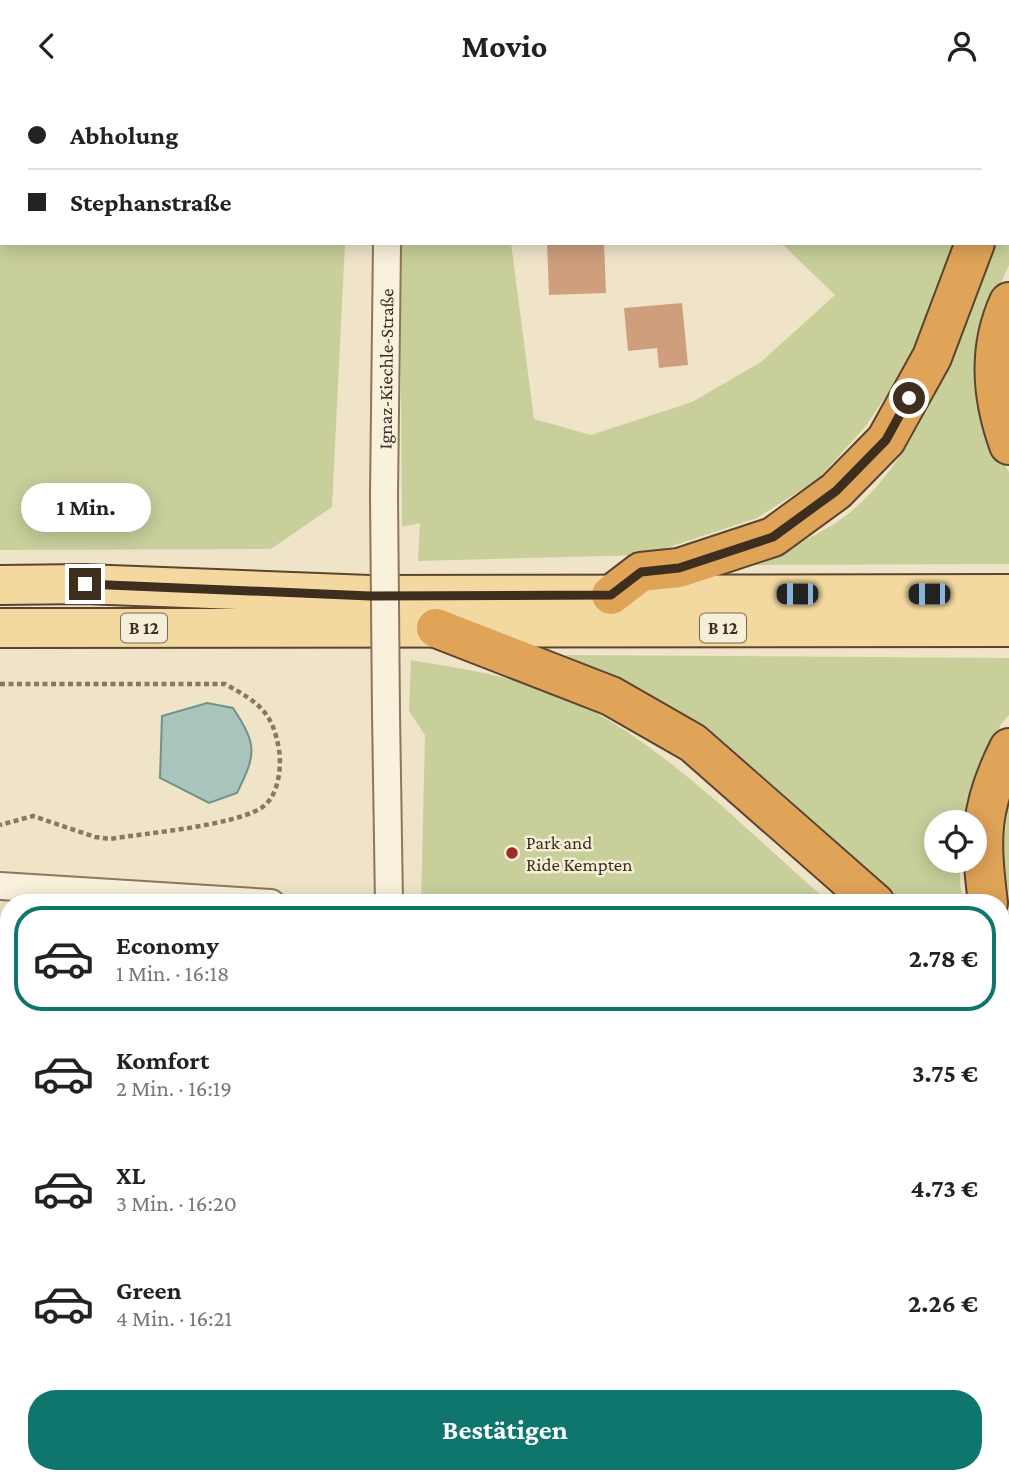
<!DOCTYPE html>
<html lang="de">
<head>
<meta charset="utf-8">
<style>
  body { margin:0; font-family:"Crimson Pro",serif; background:#f6f6f6; color:#222; height:100vh; display:flex; flex-direction:column; font-size:26px; white-space:nowrap }
  * { box-sizing:border-box; margin:0 }
  p { font-size:23px; color:#767676 }
  .icon { flex:none; width:38px; height:38px; fill:none; stroke:currentColor; stroke-width:2; stroke-linecap:round; stroke-linejoin:round }
  .map { position:relative; flex:1; overflow:hidden }
  .sheet { position:absolute; left:0px; top:803px; width:1010px; height:590px; display:flex; flex-direction:column; background:#fff; border-radius:28px 28px 0 0; box-shadow:0 4px 18px #0003 }
  .sheet>* { flex:none }
  .top-card { position:absolute; left:0px; top:0px; width:1010px; height:154px; box-shadow:0 4px 18px #0003; display:grid; align-content:center; height:154px; padding:0 28px; background:#fff }
  .controls { position:absolute; left:924px; top:719px; display:grid; gap:14px }
  .controls a { display:grid; place-items:center; width:63px; height:63px; border-radius:50%; background:#fff; box-shadow:0 4px 18px #0003; font-size:35px }
  .end { position:absolute; width:32px; height:32px; margin:-16px; border:9px solid #3d2e20; background:#fff; box-shadow:0 0 0 4px #fff }
  .from { border-radius:50% }
  .bubble { position:absolute; height:49px; border-radius:24px; background:#fff; box-shadow:0 4px 18px #0003; font-size:23px; font-weight:700; line-height:49px; text-align:center }
  .car { position:absolute; width:21px; height:42px; margin:-21px -10px; border-radius:9px; box-shadow:0 0 5px 2px #0007; background:linear-gradient(#222 24%,#8ab4d8 0 40%,#222 0 76%,#8ab4d8 0 86%,#222 0) }
  .top-card b { display:flex; align-items:center; gap:24px; height:66px; font-size:26px }
  .top-card b+b { border-top:2px solid #e0e0e0 }
  .top-card i { width:18px; height:18px; background:#222 }
  ul { padding:12px 0 0; list-style:none }
  li { display:flex; align-items:center; gap:21px; height:105px; margin:0 14px 10px; padding:0 14px; border:4px solid transparent; border-radius:28px }
  li div { flex:1 }
  li b { display:block; font-size:26px }
  li em { font-style:normal; font-weight:700 }
  li.active { border-color:#0f766e }
  li>.icon { width:63px; height:63px; stroke-width:1.5 }
  .action { display:flex; gap:14px; margin-top:auto; padding:14px 28px }
  .action a { flex:1; height:80px; border-radius:28px; background:#0f766e; color:#fff; font-size:28px; font-weight:700; line-height:80px; text-align:center }
  header { display:flex; justify-content:space-between; align-items:center; height:91px; padding:0 28px; background:#fff; font-size:32px; font-weight:700 }
  .map>svg:first-child { display:block }
  .green { fill:#c9cf9b }
  .water { fill:#a9c4bc; stroke:#6f938a; stroke-width:2 }
  .building { fill:#cf9f7d }
  .lines { fill:none; stroke-linecap:round; stroke-linejoin:round }
  .minor-casing { stroke:#8d765c; stroke-width:30 }
  .primary-casing { stroke:#5b4430; stroke-width:42 }
  .motorway-casing { stroke:#5b4430; stroke-width:42 }
  .path { stroke:#8d765c; stroke-width:4.5; stroke-dasharray:5 3.5; stroke-linecap:butt }
  .minor { stroke:#faf1dc; stroke-width:26 }
  .primary { stroke:#f3d9a0; stroke-width:38 }
  .motorway { stroke:#e0a458; stroke-width:38 }
  .minor-bridge-casing { stroke:#8d765c; stroke-width:30; stroke-linecap:butt }
  .minor-bridge { stroke:#faf1dc; stroke-width:26 }
  .route { stroke:#3d2e20; stroke-width:9 }
  .poi-dot { fill:#9e2a2b; stroke:#f7eed8; stroke-width:2.5 }
  .labels { text-anchor:middle; dominant-baseline:central; stroke-width:5; stroke-linejoin:round; paint-order:stroke }
  .shield { fill:#f7eed8; stroke:#756857; stroke-width:2 }
  .shield-label { font-size:18px; font-weight:bold; fill:#3d2e20 }
  .street-label { font-size:19px; fill:#3d2e20; stroke:#f7eed8 }
  .poi-label { font-size:19px; fill:#3d2e20; stroke:#f7eed8; text-anchor:start }
</style>
</head>
<body>
<header><svg class="icon" aria-label="back" viewBox="0 0 24 24"><path d="M15 5l-7 7 7 7"/></svg>Movio<svg class="icon" aria-label="person" viewBox="0 0 24 24"><circle cx="12" cy="8" r="4"/><path d="M4 21q1-7 8-7t8 7"/></svg></header>
<div class="map">
<svg width="1009" height="1392" viewBox="0 0 1009 1392">
  <rect width="100%" height="100%" fill="#f0e4c8"/>
  <path class="green" d="M0 0H353L2 2V152H345L332 416 271 458 0 459Z
    M687 0H1009V53L1008 2Z
    M1009 121V174L984 231 1000 367 1009 381V473L750 474C782 460 826 442 853 419 928 355 959 241 993 152H1008Z
    M400 152H511L534 328 591 344 692 311 761 271 835 204 781 152H960L918 258 865 336 818 388 757 427 645 464 418 470 420 432 402 436Z
    M565 564 1009 567V624L1001 633 974 698 966 731 936 732V770H960V795L965 812H905L706 635Z
    M411 569C456 577 503 583 546 599 650 636 747 741 830 812H421L425 644 409 620Z
    M1009 702V806L1003 762Z
    M1001 960 1009 967V1392H886V1384H1001Z
    M9 1338V1384H87L89 1392H0V1339Z"/>
  <path class="water" d="M207 612 233 617C258 655 256 663 237 702L209 712 160 687 162 625Z"/>
  <path class="building" d="M547 152H604L606 202 549 204Z
    M682 212 688 274 659 277 657 257 628 260 624 217Z
    M9 1204V1326H0V1205Z
    M611 1384H841V1392H610Z"/>
  <g class="lines">
    <defs>
      <g id="minor">
        <path d="M389 2V0"/>
        <path id="s1" d="M384 404 387 152"/>
        <path d="M386 622 389 812"/>
        <path d="M0 795 271 812"/>
        <path d="M382 1384V1392"/>
      </g>
      <path id="primary" d="M0 494 84 493 370 504 1009 503
        M0 537 1009 536"/>
      <path id="motorway" d="M1008 89 1009 88
        M1009 211C988 257 992 307 1009 354
        M611 504 641 481 679 477 773 446 836 400 886 349 932 266 975 152
        M436 537 611 605 693 652 875 812
        M988 812C980 747 979 717 1009 657
        M1001 842 1009 860
        M1001 926 1009 933"/>
    </defs>
    <use href="#minor" class="minor-casing"/>
    <use href="#primary" class="primary-casing"/>
    <use href="#motorway" class="motorway-casing"/>
    <path class="path" d="M0 593H225C258 611 273 621 279 659 282 677 278 707 261 717 232 735 146 742 110 748L95 746 33 725 0 734
      M413 1384V1392"/>
    <use href="#minor" class="minor"/>
    <use href="#primary" class="primary"/>
    <use href="#motorway" class="motorway"/>
    <defs>
      <path id="minor-bridge" d="M384 404 386 622"/>
    </defs>
    <use href="#minor-bridge" class="minor-bridge-casing"/>
    <use href="#minor-bridge" class="minor-bridge"/>
  </g>
  <g class="lines">
    <path class="route" d="M85 493 370 505 611 504 641 481 679 477 773 446 836 400 886 349 909 307"/>
  </g>
  <circle class="poi-dot" cx="512" cy="762" r="7"/>
  <g class="labels">
    <g class="shield">
      <rect x="121" y="522.5" width="46" height="29" rx="5"/>
      <rect x="700" y="522.5" width="46" height="29" rx="5"/>
    </g>
    <g class="shield-label">
      <text x="144" y="537">B 12</text>
      <text x="723" y="537">B 12</text>
    </g>
    <g class="street-label">
      <text stroke="none"><textPath href="#s1" startOffset="126">Ignaz-Kiechle-Straße</textPath></text>
    </g>
    <g class="poi-label">
      <text x="526" y="751">Park and<tspan x="526" dy="22">Ride Kempten</tspan></text>
    </g>
  </g>
</svg>
<div class="controls">
<a><svg class="icon" aria-label="locate" viewBox="0 0 24 24"><circle cx="12" cy="12" r="6"/><path d="M12 2v4M12 18v4M2 12h4M18 12h4"/></svg></a>
</div>
<i class="end from" style="left:909px;top:307px"></i>
<i class="end" style="left:85px;top:493px"></i>
<div class="bubble" style="left:21px;top:392px;width:130px">1 Min.</div>
<i class="car" style="left:797px;top:503px;rotate:270deg"></i>
<i class="car" style="left:929px;top:503px;rotate:270deg"></i>
<div class="top-card">
<b><i class="from"></i>Abholung</b>
<b><i></i>Stephanstraße</b>
</div>
<section class="sheet">
<ul>
<li class="active"><svg class="icon" aria-label="car" viewBox="0 0 24 24"><path d="M5 17H2v-5l4-1 3-4h7l3 4 3 1v5h-3M9 17h6M6 11h13"/><circle cx="7" cy="17" r="2"/><circle cx="17" cy="17" r="2"/></svg><div><b>Economy</b><p>1 Min. · 16:18</p></div><em>2.78 €</em></li>
<li><svg class="icon" aria-label="car" viewBox="0 0 24 24"><path d="M5 17H2v-5l4-1 3-4h7l3 4 3 1v5h-3M9 17h6M6 11h13"/><circle cx="7" cy="17" r="2"/><circle cx="17" cy="17" r="2"/></svg><div><b>Komfort</b><p>2 Min. · 16:19</p></div><em>3.75 €</em></li>
<li><svg class="icon" aria-label="car" viewBox="0 0 24 24"><path d="M5 17H2v-5l4-1 3-4h7l3 4 3 1v5h-3M9 17h6M6 11h13"/><circle cx="7" cy="17" r="2"/><circle cx="17" cy="17" r="2"/></svg><div><b>XL</b><p>3 Min. · 16:20</p></div><em>4.73 €</em></li>
<li><svg class="icon" aria-label="car" viewBox="0 0 24 24"><path d="M5 17H2v-5l4-1 3-4h7l3 4 3 1v5h-3M9 17h6M6 11h13"/><circle cx="7" cy="17" r="2"/><circle cx="17" cy="17" r="2"/></svg><div><b>Green</b><p>4 Min. · 16:21</p></div><em>2.26 €</em></li>
</ul>
<div class="action"><a>Bestätigen</a></div>
</section>
</div>
</body>
</html>
